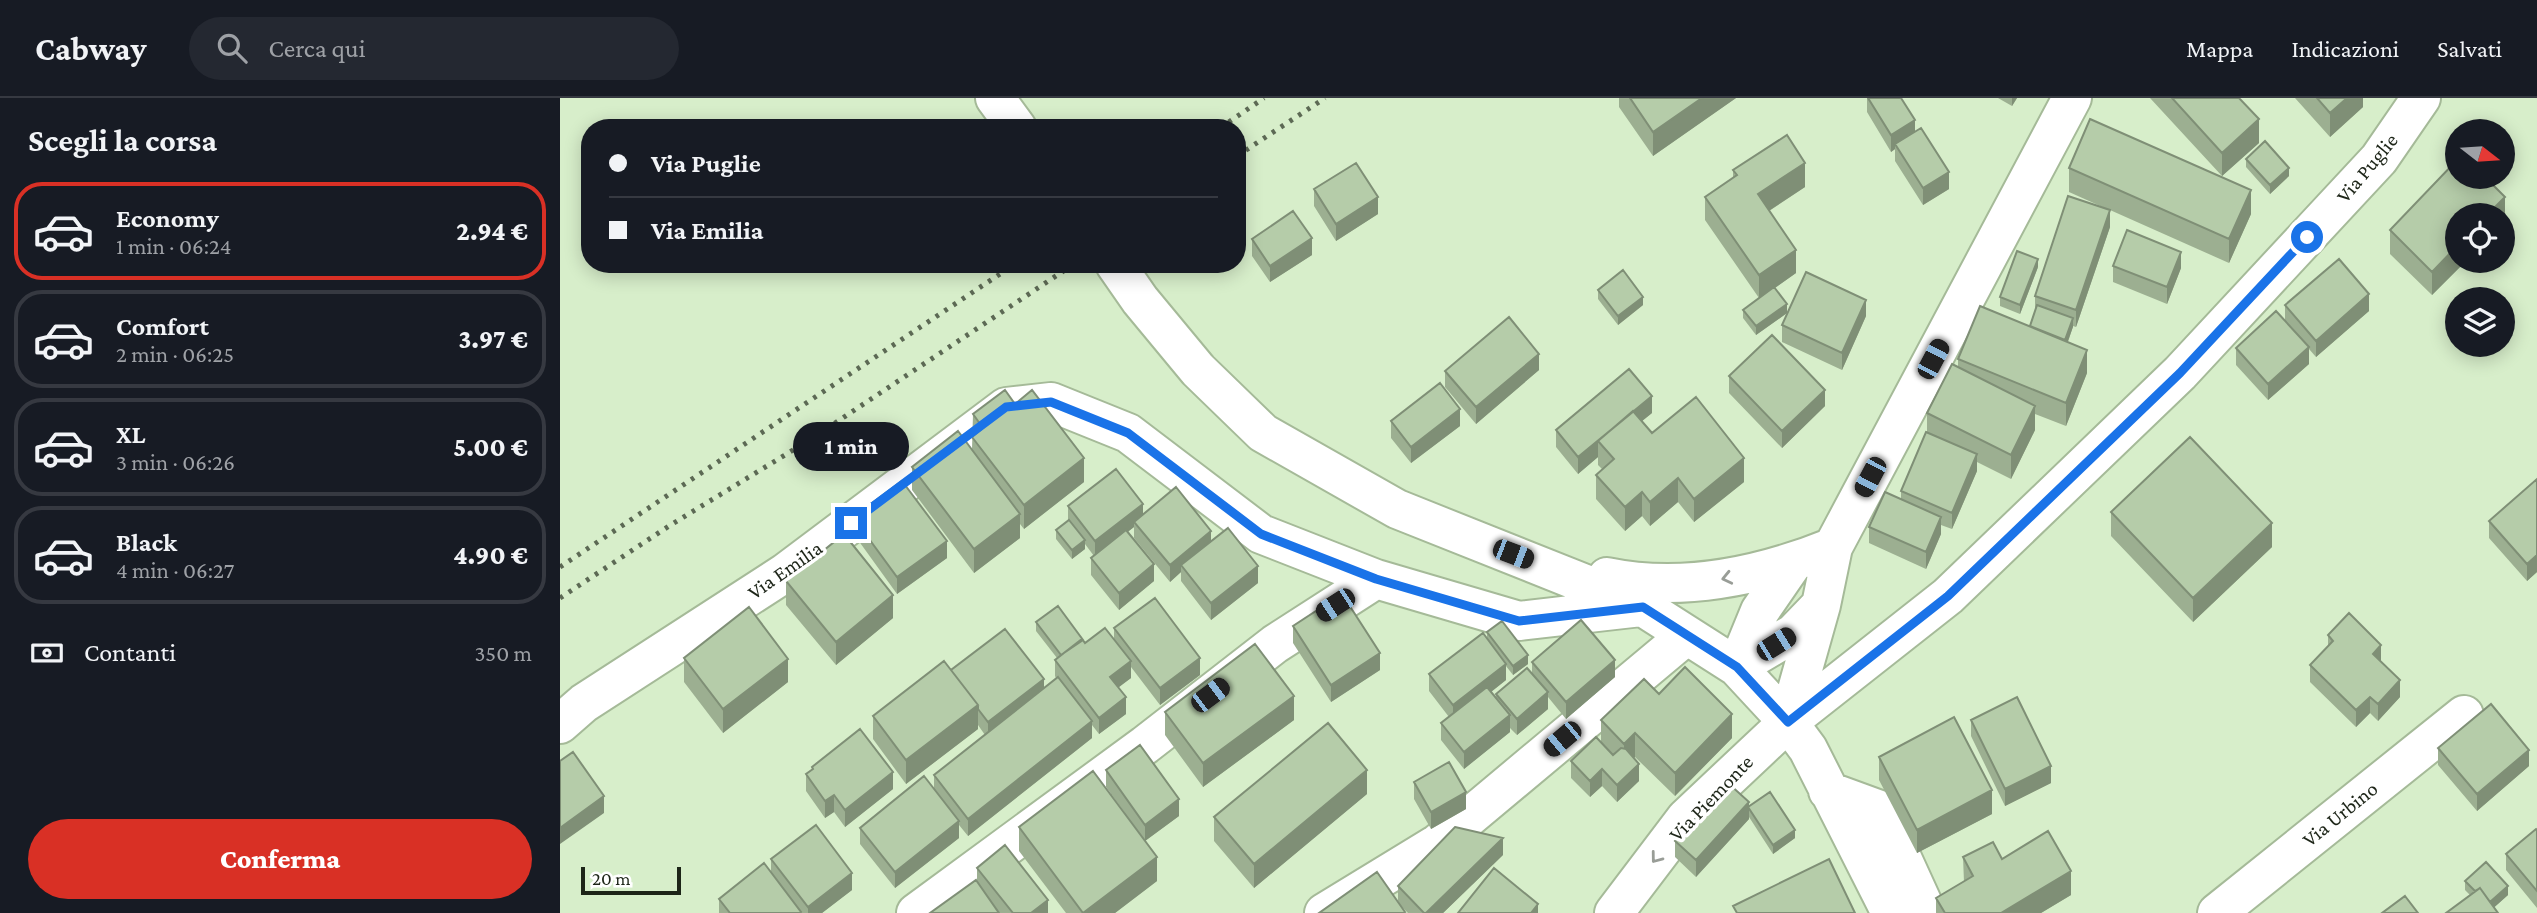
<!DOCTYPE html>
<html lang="it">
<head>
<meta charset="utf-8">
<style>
  body { margin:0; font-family:"Crimson Pro",serif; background:#242831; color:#f1f3f6; height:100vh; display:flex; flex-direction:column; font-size:26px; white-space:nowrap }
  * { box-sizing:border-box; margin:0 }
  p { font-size:23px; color:#9ea1a6 }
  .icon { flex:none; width:38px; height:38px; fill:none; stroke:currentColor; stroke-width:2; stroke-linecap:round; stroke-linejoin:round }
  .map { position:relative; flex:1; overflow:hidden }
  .panel { display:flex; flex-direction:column; background:#171b24; width:560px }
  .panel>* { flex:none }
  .hud { position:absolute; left:21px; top:21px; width:665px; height:154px; border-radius:28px; box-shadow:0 4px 18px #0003; display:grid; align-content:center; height:154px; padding:0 28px; background:#171b24 }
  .needle { width:46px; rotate:107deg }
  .controls { position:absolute; left:1885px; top:21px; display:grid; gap:14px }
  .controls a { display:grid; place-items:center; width:70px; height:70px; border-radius:50%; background:#171b24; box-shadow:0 4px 18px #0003; font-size:35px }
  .scale { position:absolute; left:21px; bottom:18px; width:100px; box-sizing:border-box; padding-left:7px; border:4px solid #1d2518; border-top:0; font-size:19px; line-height:24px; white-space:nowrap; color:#1d2518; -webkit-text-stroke:5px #fff; paint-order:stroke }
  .end { position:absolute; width:32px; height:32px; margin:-16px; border:9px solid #1a73e8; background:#fff; box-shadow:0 0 0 4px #fff }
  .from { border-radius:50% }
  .bubble { position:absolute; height:49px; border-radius:24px; background:#171b24; box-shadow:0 4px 18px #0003; font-size:23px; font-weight:800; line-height:49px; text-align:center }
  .car { position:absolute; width:21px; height:42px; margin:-21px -10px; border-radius:9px; box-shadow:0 0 5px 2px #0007; background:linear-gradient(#222 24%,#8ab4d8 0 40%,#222 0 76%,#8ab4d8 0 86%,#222 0) }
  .hud b { display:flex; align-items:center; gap:24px; height:66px; font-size:26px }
  .hud b+b { border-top:2px solid #363941 }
  .hud i { width:18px; height:18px; background:#f1f3f6 }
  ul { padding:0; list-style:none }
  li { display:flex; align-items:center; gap:21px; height:98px; margin:0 14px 10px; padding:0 14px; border:4px solid #363941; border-radius:28px }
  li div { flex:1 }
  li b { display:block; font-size:26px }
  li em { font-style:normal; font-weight:800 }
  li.on { border-color:#d93025 }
  li>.icon { width:63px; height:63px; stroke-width:1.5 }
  h2 { padding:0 28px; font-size:32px; line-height:84px }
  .pay { display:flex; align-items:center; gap:18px; height:77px; padding:0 28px; font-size:26px }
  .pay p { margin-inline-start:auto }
  .button { display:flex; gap:14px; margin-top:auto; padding:14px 28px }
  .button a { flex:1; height:80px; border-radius:42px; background:#d93025; color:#fff; font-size:28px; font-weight:800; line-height:80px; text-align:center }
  header { display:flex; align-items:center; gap:42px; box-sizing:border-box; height:98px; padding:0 35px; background:#171b24; border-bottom:2px solid #363941 }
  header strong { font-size:33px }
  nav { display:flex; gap:38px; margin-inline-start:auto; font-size:24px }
  .search { width:490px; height:63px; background:#242831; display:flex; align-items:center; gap:18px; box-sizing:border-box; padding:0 24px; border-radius:38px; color:#9ea1a6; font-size:26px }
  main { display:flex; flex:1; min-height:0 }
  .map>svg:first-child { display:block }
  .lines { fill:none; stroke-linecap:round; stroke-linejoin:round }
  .minor-casing { stroke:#a5ba98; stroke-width:42 }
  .minor { stroke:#fff; stroke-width:38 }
  .rail { stroke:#5c6954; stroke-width:5; stroke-dasharray:3.5 7; stroke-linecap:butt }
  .wall { fill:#9caf91 }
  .shaded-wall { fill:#7f8f76 }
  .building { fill:#b5cca9; stroke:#7f8f76; stroke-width:2 }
  .oneway { stroke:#999d97 }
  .route { stroke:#1a73e8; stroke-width:9 }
  .labels { text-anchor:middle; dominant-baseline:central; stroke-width:7; stroke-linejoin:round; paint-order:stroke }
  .street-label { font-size:21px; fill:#1d2518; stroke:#fff }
</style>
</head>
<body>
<header>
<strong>Cabway</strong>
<div class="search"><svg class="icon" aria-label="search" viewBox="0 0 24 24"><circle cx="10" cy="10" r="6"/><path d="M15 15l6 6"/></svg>Cerca qui</div>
<nav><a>Mappa</a><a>Indicazioni</a><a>Salvati</a></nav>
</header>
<main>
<section class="panel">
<h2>Scegli la corsa</h2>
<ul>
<li class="on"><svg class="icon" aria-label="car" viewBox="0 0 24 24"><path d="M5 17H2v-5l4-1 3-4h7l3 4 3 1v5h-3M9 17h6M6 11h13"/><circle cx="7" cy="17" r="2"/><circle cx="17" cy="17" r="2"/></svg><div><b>Economy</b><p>1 min · 06:24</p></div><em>2.94 €</em></li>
<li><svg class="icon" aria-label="car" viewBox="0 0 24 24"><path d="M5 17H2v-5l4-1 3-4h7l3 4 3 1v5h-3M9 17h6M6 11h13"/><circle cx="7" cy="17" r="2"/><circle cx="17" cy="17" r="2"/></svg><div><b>Comfort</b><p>2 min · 06:25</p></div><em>3.97 €</em></li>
<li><svg class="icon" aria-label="car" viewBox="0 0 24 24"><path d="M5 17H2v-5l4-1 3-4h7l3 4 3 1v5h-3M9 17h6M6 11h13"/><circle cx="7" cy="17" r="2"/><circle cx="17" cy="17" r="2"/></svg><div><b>XL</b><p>3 min · 06:26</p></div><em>5.00 €</em></li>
<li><svg class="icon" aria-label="car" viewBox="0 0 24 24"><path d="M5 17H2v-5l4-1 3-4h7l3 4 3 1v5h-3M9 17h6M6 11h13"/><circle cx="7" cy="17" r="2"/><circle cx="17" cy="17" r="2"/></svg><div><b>Black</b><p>4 min · 06:27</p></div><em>4.90 €</em></li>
</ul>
<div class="pay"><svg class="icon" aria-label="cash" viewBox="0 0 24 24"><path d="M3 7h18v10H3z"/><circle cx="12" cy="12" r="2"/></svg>Contanti<p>350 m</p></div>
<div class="button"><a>Conferma</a></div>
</section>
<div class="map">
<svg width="1977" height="815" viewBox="0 0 1977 815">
  <rect width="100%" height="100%" fill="#d7eeca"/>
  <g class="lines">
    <defs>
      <path id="minor" d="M435 0 457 30
        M555 166 580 202 638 272 703 335 837 411 1083 509 1177 569 1228 624 1248 651 1331 815
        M1047 479C1124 495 1201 478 1273 449
        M1177 569 1200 513 1233 465
        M1177 569 1234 535 1261 507
        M1228 624 1261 507 1273 449 1512 0
        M0 626 24 605 225 475 446 309 491 304 568 335 701 436 816 481
        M1268 693 1320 712 1367 815
        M356 815 585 647 715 546 816 481 959 523 1081 509
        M764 815 877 746 1127 537
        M1054 815 1126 720 1228 624 1388 498 1620 275 1819 61 1861 0
        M1657 815 1904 617"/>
    </defs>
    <use href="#minor" class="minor-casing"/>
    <use href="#minor" class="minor"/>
    <path class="rail" d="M660 30 704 0
      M677 58 765 0
      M0 469 455 166
      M0 500 109 428 251 341 514 166"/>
  </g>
  <path class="wall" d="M1059 0H1176L1093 58 1059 9Z
    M1307 0H1341L1355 34 1389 91 1363 107 1335 63V51L1331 54 1307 14Z
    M1438 0H1457L1452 8Z
    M1590 0H1679L1699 45 1662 78Z
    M1735 0H1803V9L1770 39Z
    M1686 61 1729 78 1710 96 1686 69Z
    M1509 70 1691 116 1669 165 1550 112V129L1516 229 1513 228 1508 244 1527 275 1506 328 1475 316V332L1451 381 1417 364V373L1392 431 1381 427V436L1366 471 1309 445V429L1341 401V393L1367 334V315L1398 269V261L1470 228 1475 214V198L1547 111 1509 94Z
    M1173 72 1245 89 1209 113 1236 175 1215 190 1227 215 1196 237 1183 220V212L1199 200 1145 122V99L1173 80Z
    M754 91 818 116 776 143 754 108Z
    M1945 122 1897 163H1906L1872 197 1830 156V132Z
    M692 141 752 157 710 184 692 158Z
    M1553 168 1621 170 1607 206 1553 184Z
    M1478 169 1460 216 1440 208V199Z
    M1038 192 1083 207 1058 227 1038 201Z
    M1725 207 1809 213 1756 259 1749 251V266L1708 302 1676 267V250L1725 223Z
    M1306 218 1282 272 1222 244V227Z
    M979 272 916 326 885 289V273Z
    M1169 278 1265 308 1222 350 1169 295Z
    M455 306 524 384 464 431 460 426V440L414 475 352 392V369L412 351 413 316Z
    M1092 315 1082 323 1092 335 1184 384 1134 424 1118 404 1090 428 1082 418 1065 433 1036 401V377L1042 371 1038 367V359L1018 376 996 349V332Z
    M831 323 900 328 851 365 831 340Z
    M1977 381V474L1967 483 1929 440V423Z
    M508 408 583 417 651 443 698 485 651 522 621 483V474L610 484 574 440V429L567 434 594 483 559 512 531 477V460L534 458 525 446V451L512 461 496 441V432L508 423Z
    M1551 414 1712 449 1633 524 1551 438Z
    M293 419 387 460 337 496 293 435Z
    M226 483 333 520 276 567 226 507Z
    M476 524 525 545 554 542V530L640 577 600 607 571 569V580L558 589 566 616 539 636 532 627V640L408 738 399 727V740L335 790 300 746V730L374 691V677L425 637 418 627V631L346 686 313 641V618L391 572 484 590 496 580 495 578V562L497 560 476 533Z
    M733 528 820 572 771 604 733 545Z
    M927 534 968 566 953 577 946 568V582L931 594 936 599V596L972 576V564L1055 579 1006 621 988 599V611L957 637 950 630V634L904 671 881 642V625L889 619 869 593V576L927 540Z
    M1768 537 1821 564 1840 599 1818 623 1810 615 1796 629 1750 584V567L1768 549Z
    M124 560 228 584 163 635 124 584Z
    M1099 596 1172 640 1115 698 1075 659 1074 660 1079 683 1057 704 1042 688 1030 699 1011 680V663L1041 645V622Z
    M605 614 734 622 643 689 605 637Z
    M1411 622 1491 685 1445 708 1411 638Z
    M1878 650 1969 668 1917 713 1878 667Z
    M1319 659 1432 716 1357 755 1319 682Z
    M252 669 333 691 285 729 274 714 265 720 246 693V676L252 672Z
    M546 672 619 718 585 743 597 783 555 815H506L459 753V729L565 715 546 689Z
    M854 684 906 711 871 731 854 701Z
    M807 696 694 790 654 743V719Z
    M1189 708 1235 740 1213 756 1189 719V721L1136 779 1115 759V743Z
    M1977 732V810L1946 772V756Z
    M943 757 883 815H848L841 808 845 815 838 803V788Z
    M1403 759 1442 761 1511 797 1481 815H1376V800L1404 784Z
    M211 761 292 792 262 815H159V801L211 775Z
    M417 770 488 815H439L417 784Z
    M1905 783 1948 797 1934 809 1910 797 1905 792Z"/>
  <path class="shaded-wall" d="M1142 0H1176L1093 58V34Z
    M1452 0H1457L1452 8Z
    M1787 0H1803V9L1770 39V15Z
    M1699 21V45L1662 78V55Z
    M1355 22V39L1335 46V51L1331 54V37Z
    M1245 65V89L1198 120V96Z
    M1729 70V78L1710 96V87Z
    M1389 74V91L1363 107V90Z
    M1691 92V116L1669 165V141Z
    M818 99V116L776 143V126Z
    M1945 99V122L1942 125V117H1927Z
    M1550 112V129L1516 229V212Z
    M752 140V157L710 184V168Z
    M1897 148V163H1906L1872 197V174Z
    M1236 152V175L1199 201V177Z
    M1621 154V170L1607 206V189Z
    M1478 161V169L1460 216V207Z
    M1809 196V213L1756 259V243Z
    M1083 199V207L1058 227V218Z
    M1306 202V218L1282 272V255Z
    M1227 206V215L1196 237V228Z
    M1513 220V229L1505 251V242Z
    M1749 249V266L1708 302V286Z
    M1527 252V275L1506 328V305Z
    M979 256V272L916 326V309Z
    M1265 292V308L1222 350V333Z
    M1092 298V315L1046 352 1038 343V359L1018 376V359Z
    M1475 308V332L1451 381V357Z
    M900 311V328L851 365V349Z
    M1417 356V373L1392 431V415Z
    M524 360V384L464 431V407Z
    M1184 360V384L1134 424V401Z
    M1118 380V404L1090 428V404Z
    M1082 394V418L1065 433V409Z
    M583 406V423L574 424V429L535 460V443Z
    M460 416V440L414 475V451Z
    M1381 419V436L1366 471V454Z
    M1712 425V449L1633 524V500Z
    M651 433V450L621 467V474L610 484V467Z
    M525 442V451L512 461V452Z
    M387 443V460L337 496V479Z
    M1977 457V474L1967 483V466Z
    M594 466V483L559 512V495Z
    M698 468V485L651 522V505Z
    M333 497V520L276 567V544Z
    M1821 547V564L1813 573V556Z
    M820 555V572L771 604V587Z
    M968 557V566L953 577V568Z
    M640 560V577L600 607V590Z
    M228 561V584L163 635V611Z
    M1055 562V579L1006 621V604Z
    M571 563V580L550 596V579Z
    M946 566V582L893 624V607Z
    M484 581V598L428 641V624Z
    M1840 582V599L1818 623V606Z
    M988 594V611L957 637V621Z
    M734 598V622L643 689V665Z
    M566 599V616L539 636V620Z
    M1810 599V615L1796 629V612Z
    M418 607V631L346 686V662Z
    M1172 616V640L1115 698V675Z
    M950 617V634L904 671V654Z
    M532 623V640L408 738V721Z
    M1075 635V659L1064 669V646Z
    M1969 652V668L1917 713V696Z
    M1079 666V683L1057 704V687Z
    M1491 668V685L1445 708V691Z
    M1042 671V688L1030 699V683Z
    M807 672V696L694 790V766Z
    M333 674V691L285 729V712Z
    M1432 692V716L1357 755V732Z
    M906 694V711L871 731V714Z
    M274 697V714L265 720V703Z
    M44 698V715L0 746V730Z
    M619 701V718L585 743V727Z
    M1189 704V721L1136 779V762Z
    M399 723V740L335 790V774Z
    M1235 732V740L1213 756V747Z
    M943 740V757L883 815H866Z
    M597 759V783L555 815H524Z
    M1511 773V797L1481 815H1441Z
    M292 775V792L262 815H248V809Z
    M1948 788V797L1928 815 1927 807Z
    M488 802V815H471Z
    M978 806V815H971Z"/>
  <path class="building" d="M1070 0H1142L1093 34Z
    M1308 0H1341L1355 22 1331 37Z
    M1612 0H1679L1699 21 1662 55Z
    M1757 0H1787L1770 15Z
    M1530 21 1691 92 1669 141 1509 70Z
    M1361 30 1389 74 1363 90 1335 46Z
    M1227 37 1245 65 1198 96 1236 152 1199 177 1145 99 1177 77 1173 72Z
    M1705 43 1729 70 1710 87 1686 61Z
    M1897 62V79H1925L1945 99 1927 117H1897V148L1872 174 1830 132Z
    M796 65 818 99 776 126 754 91Z
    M1508 98 1550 112 1516 212 1475 198Z
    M733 113 752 140 710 168 692 141Z
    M1567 132 1621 154 1607 189 1553 168Z
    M1457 153 1478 161 1460 207 1440 199Z
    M1779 161 1809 196 1756 243 1725 207Z
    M1063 172 1083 199 1058 218 1038 192Z
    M1246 174 1306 202 1282 255 1222 227Z
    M1214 189 1227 206 1196 228 1183 212Z
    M1477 207 1513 220 1505 242 1470 228Z
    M1420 208 1527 252 1506 305 1398 261Z
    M1716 213 1749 249 1708 286 1676 250Z
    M949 219 979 256 916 309 885 273Z
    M1212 237 1265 292 1222 333 1169 278Z
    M1392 266 1475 308 1451 357 1367 315Z
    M1069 271 1092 298 1018 359 996 332Z
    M880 285 900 311 851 349 831 323Z
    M445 292 455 306 472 292 524 360 464 407 412 339 423 330 413 316Z
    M1136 299 1184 360 1134 401 1118 380 1090 404 1082 394 1065 409 1036 377 1054 361 1038 343 1073 313 1092 335Z
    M398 333 460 416 414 451 352 369Z
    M1366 334 1417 356 1392 415 1341 393Z
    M1630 339 1712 425 1633 500 1551 414Z
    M556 371 583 406 535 443 508 408Z
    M1977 381V457L1967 466 1929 423Z
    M342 383 387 443 337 479 293 419Z
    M616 389 651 433 610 467 574 424Z
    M1325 394 1381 419 1366 454 1309 429Z
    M509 422 525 442 512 452 496 432Z
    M668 430 698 468 651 505 621 467Z
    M566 432 594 466 559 495 531 460Z
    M284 436 333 497 276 544 226 483Z
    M782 496 820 555 771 587 733 528Z
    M595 500 640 560 600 590 554 530Z
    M498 508 523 542 501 557 476 524Z
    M189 509 228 561 163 611 124 560Z
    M1789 515 1821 547 1813 556 1840 582 1818 606 1810 599 1796 612 1750 567 1773 543 1768 537Z
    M1021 522 1055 562 1006 604 972 564Z
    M942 523 968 557 953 568 927 534Z
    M545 530 571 563 550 579 566 599 539 620 495 562 522 541 525 545Z
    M445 531 484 581 428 624 418 611V607L391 572Z
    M923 535 946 566 893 607 869 576Z
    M695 546 734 598 643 665 605 614Z
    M384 563 418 607 346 662 313 618Z
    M1125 569 1172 616 1115 675 1075 635 1064 646 1041 622 1084 581 1099 596Z
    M967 570 988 594 957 621 936 596Z
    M498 579 532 623 408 721 374 677Z
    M927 589 950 617 904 654 881 625Z
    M1457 599 1491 668 1445 691 1411 622Z
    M1931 606 1969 652 1917 696 1878 650Z
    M1394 619 1432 692 1357 732 1319 659Z
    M768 625 807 672 694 766 654 719Z
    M300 631 333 674 285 712 274 697 265 703 246 676 253 671 252 669Z
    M1036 639 1053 657 1061 650 1066 651 1079 666 1057 687 1042 671 1030 683 1011 663Z
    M580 647 619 701 585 727 546 672Z
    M13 654 44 698 0 730V663Z
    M889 664 906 694 871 714 854 684Z
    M533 673 597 759 523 815 459 729Z
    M364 678 399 723 335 774 300 730Z
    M1168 685 1189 704 1136 762 1115 743Z
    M1210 694 1235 732 1213 747 1188 709Z
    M256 727 292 775 248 809 211 761Z
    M895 729 943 740 866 815H864L838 788Z
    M1976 731 1977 732V793L1946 756Z
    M1488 733 1511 773 1441 815H1385L1376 800 1413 778 1403 759 1433 744 1442 761Z
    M445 747 488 802 471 815H453L417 770Z
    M1269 761 1295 815H1177L1173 808Z
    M1926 764 1948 788 1930 804 1920 790 1915 793 1905 783Z
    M204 765 241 814 240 815H170L159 801Z
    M934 770 978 806 971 815H898Z
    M817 774 845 814 843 815H759Z
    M416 782 439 815H370Z
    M1920 790 1938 815H1886Z
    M1845 798 1858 815H1822Z"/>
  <defs><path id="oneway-chevron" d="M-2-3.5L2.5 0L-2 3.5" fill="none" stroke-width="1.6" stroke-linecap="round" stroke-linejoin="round" transform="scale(1.75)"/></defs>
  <g class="oneway">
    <use href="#oneway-chevron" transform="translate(1167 480) rotate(167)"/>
    <use href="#oneway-chevron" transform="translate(1096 760) rotate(127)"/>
  </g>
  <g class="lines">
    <path class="route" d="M291 425 446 309 491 304 568 335 701 436 816 481 959 523 1083 509 1177 569 1228 624 1388 498 1620 275 1747 139"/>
  </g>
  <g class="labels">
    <g class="street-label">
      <text transform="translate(1807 70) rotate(-50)">Via Puglie</text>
      <text transform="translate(225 472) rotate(-35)">Via Emilia</text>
      <text transform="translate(1151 700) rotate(-46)">Via Piemonte</text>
      <text transform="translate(1780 716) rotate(-39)">Via Urbino</text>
    </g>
  </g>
</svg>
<div class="controls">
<a><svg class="needle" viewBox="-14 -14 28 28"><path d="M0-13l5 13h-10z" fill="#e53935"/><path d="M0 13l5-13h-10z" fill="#9ea1a6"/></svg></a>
<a><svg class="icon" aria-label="locate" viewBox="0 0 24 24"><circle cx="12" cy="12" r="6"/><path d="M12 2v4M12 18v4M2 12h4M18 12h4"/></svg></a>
<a><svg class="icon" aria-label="layers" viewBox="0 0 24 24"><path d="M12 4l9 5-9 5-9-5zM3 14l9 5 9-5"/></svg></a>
</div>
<div class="scale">20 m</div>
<i class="end from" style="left:1747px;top:139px"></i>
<i class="end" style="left:291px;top:425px"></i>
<div class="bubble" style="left:233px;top:324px;width:116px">1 min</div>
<i class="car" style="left:1373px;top:261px;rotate:28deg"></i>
<i class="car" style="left:1310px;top:379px;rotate:208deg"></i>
<i class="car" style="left:953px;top:456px;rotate:111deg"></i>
<i class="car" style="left:775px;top:507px;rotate:237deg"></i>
<i class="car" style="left:1216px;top:546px;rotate:58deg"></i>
<i class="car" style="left:650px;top:597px;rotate:53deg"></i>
<i class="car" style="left:1002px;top:641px;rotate:230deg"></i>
<div class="hud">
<b><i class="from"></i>Via Puglie</b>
<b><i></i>Via Emilia</b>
</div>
</div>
</main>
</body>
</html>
